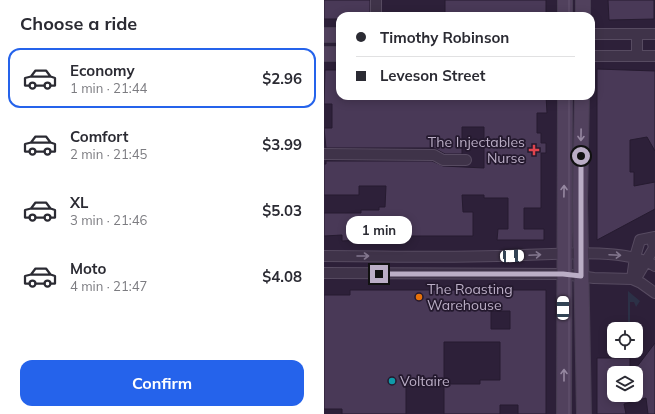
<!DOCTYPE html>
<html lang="en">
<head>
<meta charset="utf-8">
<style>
  body { margin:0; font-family:Mulish,sans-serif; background:#f2f2f3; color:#2b2b33; height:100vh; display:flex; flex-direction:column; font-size:15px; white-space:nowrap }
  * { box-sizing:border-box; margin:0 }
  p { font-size:13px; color:#7c7c81 }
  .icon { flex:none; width:22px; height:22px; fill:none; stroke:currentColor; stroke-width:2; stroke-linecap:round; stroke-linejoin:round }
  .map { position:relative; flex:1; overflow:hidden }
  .details { display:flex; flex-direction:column; background:#fff; width:324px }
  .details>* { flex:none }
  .banner { position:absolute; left:12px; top:12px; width:259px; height:88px; border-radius:12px; box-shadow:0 2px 10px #0003; display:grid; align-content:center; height:88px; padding:0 20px; background:#fff }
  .buttons { position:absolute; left:283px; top:322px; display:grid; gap:8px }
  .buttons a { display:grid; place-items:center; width:36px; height:36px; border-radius:8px; background:#fff; box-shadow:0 2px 10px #0003; font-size:20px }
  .end { position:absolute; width:18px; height:18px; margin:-9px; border:5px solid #bbaec6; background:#111; box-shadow:0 0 0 2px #111 }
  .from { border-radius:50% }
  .bubble { position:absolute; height:28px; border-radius:12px; background:#fff; box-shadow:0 2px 10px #0003; font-size:13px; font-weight:700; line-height:28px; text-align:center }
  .car { position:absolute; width:12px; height:24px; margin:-12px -6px; border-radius:5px; box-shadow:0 0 3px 1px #0007; background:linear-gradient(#fff 24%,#345 0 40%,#fff 0 76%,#345 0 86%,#fff 0) }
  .banner b { display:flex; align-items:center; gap:14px; height:38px; font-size:15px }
  .banner b+b { border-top:1px solid #e1e1e2 }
  .banner i { width:10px; height:10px; background:#2b2b33 }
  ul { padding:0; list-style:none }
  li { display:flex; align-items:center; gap:12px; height:60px; margin:0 8px 6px; padding:0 12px; border:2px solid transparent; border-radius:12px }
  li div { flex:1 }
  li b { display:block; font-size:15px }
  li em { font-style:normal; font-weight:700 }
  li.on { border-color:#2563eb }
  li>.icon { width:36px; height:36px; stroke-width:1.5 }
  h2 { padding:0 20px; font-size:18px; line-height:48px }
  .action { display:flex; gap:8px; margin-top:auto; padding:8px 20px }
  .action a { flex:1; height:46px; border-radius:12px; background:#2563eb; color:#fff; font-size:16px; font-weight:700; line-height:46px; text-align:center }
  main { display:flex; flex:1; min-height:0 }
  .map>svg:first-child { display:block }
  .green { fill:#2c3147 }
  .building { fill:#493957; stroke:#261b30; fill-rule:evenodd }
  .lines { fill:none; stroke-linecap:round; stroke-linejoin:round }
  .street-casing { stroke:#574b61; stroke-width:12 }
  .secondary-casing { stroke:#483d53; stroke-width:16 }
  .street { stroke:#3f3349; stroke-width:10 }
  .secondary { stroke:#51415d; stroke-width:14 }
  .tram { stroke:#665773; stroke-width:1 }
  .oneway { stroke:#9688a1 }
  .oneway2 { stroke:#83778e }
  .route { stroke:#bbaec6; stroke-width:5 }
  .health-dot { fill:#e0444e; stroke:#24192e; stroke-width:1.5 }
  .food-dot { fill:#e8710a; stroke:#24192e; stroke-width:1.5 }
  .culture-dot { fill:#0f9aa8; stroke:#24192e; stroke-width:1.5 }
  .labels { text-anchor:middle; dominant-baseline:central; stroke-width:3.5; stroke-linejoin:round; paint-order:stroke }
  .poi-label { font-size:14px; fill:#bbaec6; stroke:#24192e; text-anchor:start }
</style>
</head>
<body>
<main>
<section class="details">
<h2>Choose a ride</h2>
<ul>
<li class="on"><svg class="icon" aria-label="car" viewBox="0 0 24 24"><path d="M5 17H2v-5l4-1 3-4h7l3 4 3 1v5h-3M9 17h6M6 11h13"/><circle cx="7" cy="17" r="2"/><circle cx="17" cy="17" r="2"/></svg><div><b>Economy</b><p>1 min · 21:44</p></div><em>$2.96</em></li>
<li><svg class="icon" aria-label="car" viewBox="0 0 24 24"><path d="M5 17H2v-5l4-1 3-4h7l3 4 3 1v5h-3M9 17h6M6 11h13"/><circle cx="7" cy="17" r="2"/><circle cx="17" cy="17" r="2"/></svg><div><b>Comfort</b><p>2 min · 21:45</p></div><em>$3.99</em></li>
<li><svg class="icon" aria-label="car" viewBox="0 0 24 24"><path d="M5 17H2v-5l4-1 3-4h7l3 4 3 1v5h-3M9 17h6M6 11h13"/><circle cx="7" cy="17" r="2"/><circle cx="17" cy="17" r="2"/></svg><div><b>XL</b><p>3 min · 21:46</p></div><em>$5.03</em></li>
<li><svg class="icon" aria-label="car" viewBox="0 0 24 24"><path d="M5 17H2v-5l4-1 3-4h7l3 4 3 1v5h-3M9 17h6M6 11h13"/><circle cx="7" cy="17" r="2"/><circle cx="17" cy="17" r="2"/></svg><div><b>Moto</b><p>4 min · 21:47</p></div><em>$4.08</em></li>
</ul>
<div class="action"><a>Confirm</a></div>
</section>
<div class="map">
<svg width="331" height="414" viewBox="0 0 331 414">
  <rect width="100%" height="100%" fill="#2d2039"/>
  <path class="green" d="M304 291 316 301 312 307 310 302H306V327L308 329H304Z"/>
  <path class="building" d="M0 0H46V16H16V19H0Z
    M121 0H222V16H155V14H121Z
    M284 0H330V19L285 20Z
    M273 69 331 71V151L323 137 306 140V172H310V186L331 182V209L273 240Z
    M1 70H16V96H222L223 113H213V133H217V143H222V153H217V208H200V229H220V240H173L174 229H184V198H160V195H138L139 212H149V236H44V238H35V240L18 241V235L0 236V213H37V210H55V207H61L62 186H35V195H0V164H2V161H108L119 166 160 168V127H138V154H121L110 148H2L0 128H8V104H0Z
    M26 290H222V414H194V405H176V414H120V386H82V414H18V409H0V295H26ZM167 311H186V329H167ZM120 342H176V380H156V384H120Z
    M331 343V414H324L322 398 300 404 302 414H273V358H306V373H290V395H312V368Z"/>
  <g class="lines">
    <defs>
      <path id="street" d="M52 0V16
        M267 34H331
        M313 34V56
        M267 56H331
        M0 154 110 155 119 160H142
        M0 256C58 256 115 258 173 256 211 256 300 245 331 266
        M0 273 239 274 270 278 308 279 317 283 331 293
        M308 279 311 257 316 240 331 237
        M311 280 330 248 328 239"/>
      <path id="secondary" d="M259 0V16
        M241 16V0
        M0 35H16
        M0 54H16
        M258 96 256 201 260 414
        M240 414 241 96"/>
    </defs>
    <use href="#street" class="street-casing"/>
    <use href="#secondary" class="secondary-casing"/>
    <use href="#street" class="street"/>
    <use href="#secondary" class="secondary"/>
    <path class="tram" d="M245 16V0
      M245 414V96"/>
  </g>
  <defs><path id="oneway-shaft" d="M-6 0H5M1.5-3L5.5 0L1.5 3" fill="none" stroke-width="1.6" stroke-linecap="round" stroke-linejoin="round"/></defs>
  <g class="oneway">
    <use href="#oneway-shaft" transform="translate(257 135) rotate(91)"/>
    <use href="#oneway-shaft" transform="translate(240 191) rotate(-89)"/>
    <use href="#oneway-shaft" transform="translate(240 375) rotate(-90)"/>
  </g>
  <g class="oneway2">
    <use href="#oneway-shaft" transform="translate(211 255) rotate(-3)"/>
    <use href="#oneway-shaft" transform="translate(291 255) rotate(3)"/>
    <use href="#oneway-shaft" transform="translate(39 256)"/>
  </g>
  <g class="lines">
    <path class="route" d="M55 274H239L257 276V156"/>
  </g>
  <path class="health-dot" d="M208 144h4v4h4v4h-4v4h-4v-4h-4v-4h4z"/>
  <circle class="food-dot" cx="95" cy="297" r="4"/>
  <circle class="culture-dot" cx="68" cy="381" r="4"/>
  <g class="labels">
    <g class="poi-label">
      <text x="201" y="142" text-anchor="end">The Injectables<tspan x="201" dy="16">Nurse</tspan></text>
      <text x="103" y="289">The Roasting<tspan x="103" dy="16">Warehouse</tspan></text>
      <text x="76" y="381">Voltaire</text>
    </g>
  </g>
</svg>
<div class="buttons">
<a><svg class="icon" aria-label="locate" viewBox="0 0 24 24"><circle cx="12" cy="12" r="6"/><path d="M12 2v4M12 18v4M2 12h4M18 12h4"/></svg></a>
<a><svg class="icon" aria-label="layers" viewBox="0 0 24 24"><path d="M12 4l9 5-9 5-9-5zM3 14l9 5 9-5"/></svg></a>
</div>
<i class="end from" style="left:257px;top:156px"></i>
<i class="end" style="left:55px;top:274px"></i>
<div class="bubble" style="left:22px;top:216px;width:66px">1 min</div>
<i class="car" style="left:188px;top:256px;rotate:87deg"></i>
<i class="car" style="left:239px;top:308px;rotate:0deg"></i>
<div class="banner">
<b><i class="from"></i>Timothy Robinson</b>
<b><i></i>Leveson Street</b>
</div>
</div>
</main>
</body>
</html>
